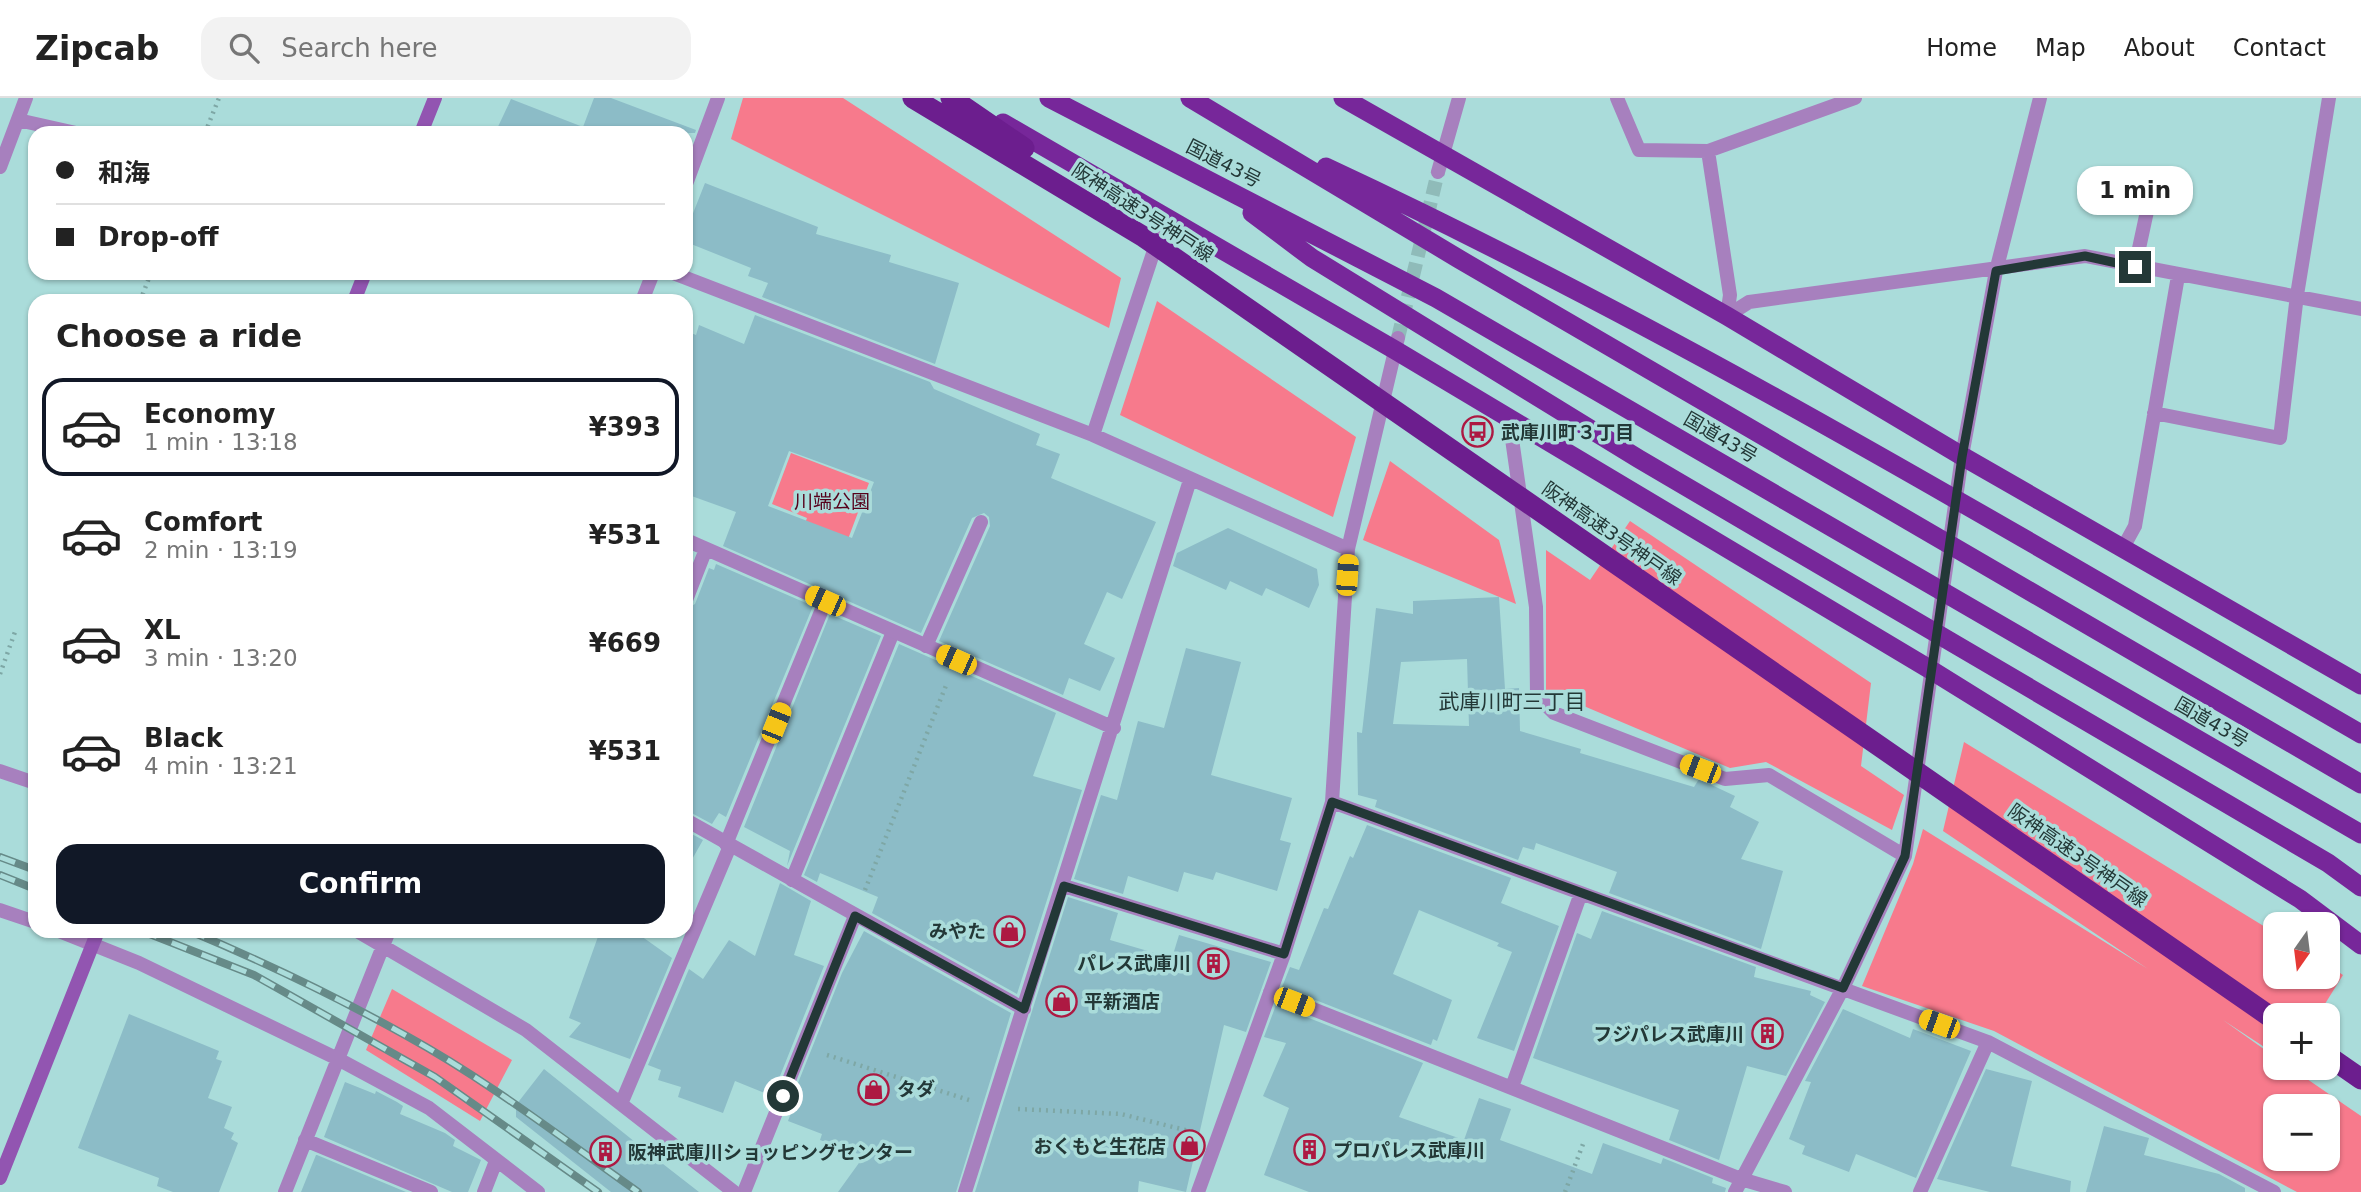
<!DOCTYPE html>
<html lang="en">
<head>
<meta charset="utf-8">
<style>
  body { margin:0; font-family:"DejaVu Sans","Noto Sans JP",sans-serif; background:#f2f2f2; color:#222; height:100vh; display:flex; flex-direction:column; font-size:26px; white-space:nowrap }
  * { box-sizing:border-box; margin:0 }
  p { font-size:23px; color:#767676 }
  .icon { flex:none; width:38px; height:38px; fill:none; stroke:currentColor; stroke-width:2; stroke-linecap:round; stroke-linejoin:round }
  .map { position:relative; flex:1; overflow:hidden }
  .drawer { position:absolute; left:28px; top:196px; width:665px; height:644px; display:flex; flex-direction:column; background:#fff; border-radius:21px; box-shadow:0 2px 5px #0004 }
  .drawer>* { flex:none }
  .top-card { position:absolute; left:28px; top:28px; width:665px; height:154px; border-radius:21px; box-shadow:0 2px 5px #0004; display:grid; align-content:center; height:154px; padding:0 28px; background:#fff }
  .needle { width:46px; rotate:194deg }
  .fabs { position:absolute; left:2263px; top:814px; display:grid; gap:14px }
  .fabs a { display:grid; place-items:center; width:77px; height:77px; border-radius:14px; background:#fff; box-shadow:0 2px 5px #0004; font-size:35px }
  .end { position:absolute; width:32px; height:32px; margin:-16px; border:9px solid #233837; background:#fff; box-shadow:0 0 0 4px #fff }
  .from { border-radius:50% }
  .bubble { position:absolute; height:49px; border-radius:21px; background:#fff; box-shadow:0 2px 5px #0004; font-size:23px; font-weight:800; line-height:49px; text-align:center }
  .car { position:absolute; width:21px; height:42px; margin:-21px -10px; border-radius:9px; box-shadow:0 0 5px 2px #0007; background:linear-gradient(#f5c518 24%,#345 0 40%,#f5c518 0 76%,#345 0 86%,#f5c518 0) }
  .top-card b { display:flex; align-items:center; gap:24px; height:66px; font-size:26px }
  .top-card b+b { border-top:2px solid #e0e0e0 }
  .top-card i { width:18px; height:18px; background:#222 }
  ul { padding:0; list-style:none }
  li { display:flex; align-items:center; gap:21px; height:98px; margin:0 14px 10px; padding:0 14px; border:4px solid transparent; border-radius:21px }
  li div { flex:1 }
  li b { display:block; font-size:26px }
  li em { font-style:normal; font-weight:800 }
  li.current { border-color:#111827 }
  li>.icon { width:63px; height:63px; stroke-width:1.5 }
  h2 { padding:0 28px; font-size:32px; line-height:84px }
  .cta { display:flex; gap:14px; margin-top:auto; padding:14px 28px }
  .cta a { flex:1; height:80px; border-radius:21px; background:#111827; color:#fff; font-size:28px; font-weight:800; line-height:80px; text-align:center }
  header { display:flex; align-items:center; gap:42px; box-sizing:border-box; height:98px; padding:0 35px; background:#fff; border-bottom:2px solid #e0e0e0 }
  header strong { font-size:33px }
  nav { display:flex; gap:38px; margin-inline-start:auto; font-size:24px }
  .search { width:490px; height:63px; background:#f2f2f2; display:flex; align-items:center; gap:18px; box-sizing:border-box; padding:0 24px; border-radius:21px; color:#767676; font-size:26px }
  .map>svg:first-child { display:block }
  .green { fill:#f77a8c; fill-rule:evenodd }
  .building { fill:#8cbcc7; fill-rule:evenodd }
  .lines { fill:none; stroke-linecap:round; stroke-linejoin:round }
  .minor-tunnel { stroke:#8fbbb9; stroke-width:14; stroke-dasharray:14 7; stroke-linecap:butt }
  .path { stroke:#7ea7a5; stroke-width:4.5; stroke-dasharray:2 5; stroke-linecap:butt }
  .service { stroke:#a780be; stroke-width:14 }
  .minor { stroke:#a780be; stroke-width:14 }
  .secondary { stroke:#9255b1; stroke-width:14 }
  .trunk { stroke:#77279a; stroke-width:19 }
  .motorway { stroke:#6c1e8e; stroke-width:21 }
  .rail-casing { stroke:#668a88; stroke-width:8 }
  .rail { stroke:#aadcda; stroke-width:5; stroke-dasharray:16; stroke-linecap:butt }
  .route { stroke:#233837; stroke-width:9 }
  .labels { text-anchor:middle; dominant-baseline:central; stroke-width:7; stroke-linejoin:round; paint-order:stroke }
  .street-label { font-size:19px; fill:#233837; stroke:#aadcda }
  .poi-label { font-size:19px; font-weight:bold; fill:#233837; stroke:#aadcda; text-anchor:start }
  .park-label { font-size:19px; fill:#56011b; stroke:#aadcda }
  .neighbourhood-label { font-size:21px; fill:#233837; stroke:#aadcda }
</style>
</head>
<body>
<header>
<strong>Zipcab</strong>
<div class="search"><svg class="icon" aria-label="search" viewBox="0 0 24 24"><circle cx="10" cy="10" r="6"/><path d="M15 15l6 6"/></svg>Search here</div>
<nav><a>Home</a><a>Map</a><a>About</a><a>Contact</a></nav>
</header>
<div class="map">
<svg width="2361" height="1094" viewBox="0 0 2361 1094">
  <rect width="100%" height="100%" fill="#aadcda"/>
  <path class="green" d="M743 0H843L1121 180 1109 230 731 41Z
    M1157 203 1356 339 1333 419 1120 317Z
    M791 355 869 385 832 484 789 468 807 420 772 406Z
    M1390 363 1499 442 1516 506 1363 442Z
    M1630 423 1871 585 1861 668 1904 697 1892 732 1766 664 1730 670 1546 592V452L1590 482Z
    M1964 644 2275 835V878H2328V867L2343 877 2318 917H2275V956L2223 922 2275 959V970H2291L2361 1018V1094H2297L1994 933 1862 888 1913 766 1923 731 2148 871 1943 733ZM2275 1008H2328V1060H2275Z
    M392 891 512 962 480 1023 366 952Z"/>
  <path class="building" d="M594 0H611L696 32 695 35H495L511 1 583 29Z
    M705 85 818 129 816 136 891 157 889 164 959 185 935 266 762 199 768 185 748 178 751 170 686 144V133Z
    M755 217 930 284 934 291 1040 336 1036 347 1060 356 1051 380 1156 424 1122 501 1107 494 1084 546 1115 560 1100 593 1069 580 1063 597 939 543 990 428 989 419 984 415 972 420 921 535 723 448 736 414 686 396V233L696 237 699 227 744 246ZM789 353 874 384 852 440 768 408Z
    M1228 430 1317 471 1319 487 1309 510 1266 490 1262 498 1230 483 1226 492 1173 468 1177 455Z
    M716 466 813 508 726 719 719 715 712 726 686 712V511L695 506 709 470 714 472Z
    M1499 499 1505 591 1519 590 1520 633 1581 651 1580 655 1694 689 1699 681 1735 698 1730 709 1759 724 1741 761 1783 773 1761 851 1609 795 1617 774 1536 745 1534 752 1523 749 1518 762 1375 709 1377 702 1358 697 1357 634 1362 635 1376 510 1413 516V503ZM1467 561 1469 628 1393 626 1401 564Z
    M830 516 881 538 787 768 790 753 744 729Z
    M899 546 1056 615 1033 678 1082 692 1017 896 872 815 878 799 820 775 817 784 804 777Z
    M1186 550 1241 564 1211 677 1292 700 1280 742 1291 745 1277 793 1216 774 1213 782 1184 774 1178 794 1128 778 1123 796 1074 781 1101 697 1117 702 1138 623 1164 630Z
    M1367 727 1511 780 1501 805 1559 828 1514 953 1477 940 1512 854 1497 848 1499 845 1419 812 1393 876 1452 902 1437 943 1433 941 1431 947 1282 889 1290 869 1299 872 1324 810 1328 811 1350 758 1353 760Z
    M686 733 703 742 686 772Z
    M780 785 811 803 794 857 824 868 772 998 735 983 723 1015 678 999 681 989 658 982 661 972 648 967 689 871 703 881 729 842 755 858Z
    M1068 799 1118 815 1110 842 1172 860 1179 837 1271 864 1246 934 1224 927 1186 1094 1139 1083 1138 1094H975Z
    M1602 813 1756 869 1754 879 1811 893 1810 897 1825 904 1786 978 1747 968 1719 1062 1669 1042 1679 1012 1533 960 1577 835 1591 841Z
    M600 833H634L672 860 630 961 569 939 581 925 569 920Z
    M864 833 1011 915 956 1094H838L864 1058 820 1042 822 1036 788 1023 794 1007 790 1005 842 875Z
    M1276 907 1423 965 1399 1019 1464 1042 1479 1000 1511 1011 1500 1042 1592 1076 1603 1045 1661 1066 1663 1060 1713 1080 1712 1085 1726 1090 1725 1094H1309L1264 1077 1289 1010 1263 998 1286 945 1264 939Z
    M1843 911 1910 940 1913 931 1971 953 1916 1080 1856 1056 1849 1074 1802 1056 1805 1048 1789 1041 1811 984 1805 983Z
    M129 916 219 953 216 961 222 963 208 1000 232 1009 224 1030 234 1035 231 1041 238 1045 219 1094H173L157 1088 159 1080 78 1050Z
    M544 971 645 1052 699 1094H611L516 1019V1007Z
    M1986 971 2032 983 2011 1068 2071 1083 2070 1094H1990L1937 1081Z
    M345 984 375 996 376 993 397 1004 403 1008 400 1016 445 1035 455 1042 453 1048 481 1062 468 1094H452L324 1039Z
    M2104 1028 2149 1040 2144 1057 2219 1076 2245 1090V1094H2086Z
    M316 1057H317L406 1094H301Z"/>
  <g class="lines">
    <path class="minor-tunnel" d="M1398 240 1438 74"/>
    <path class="path" d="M205 35 219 0
      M140 203 151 175
      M0 576 16 531
      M865 792 947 585
      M827 957 969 1002
      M1018 1011 1121 1016 1193 1034
      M1565 1094 1583 1046"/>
    <path class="service" d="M926 548 981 424
      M726 746 825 504
      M792 782 893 534
      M744 1094 855 818"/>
    <path class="minor" d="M1617 0 1639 52 1708 53 1855 0
      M18 22 76 35
      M1708 53 1730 197 1727 218
      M0 69 26 0
      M1438 74 1459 0
      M686 86 718 0
      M2135 169 2152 90
      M673 175 1093 337 1348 451
      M642 203 653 175
      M1727 218 1749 204 2085 158 2361 211
      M2154 315 2280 340 2297 197 2329 0
      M1509 320 1536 509 1537 598 1554 615 1725 681 1769 677 1905 758
      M1093 337 1165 119
      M686 442 1114 630
      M2124 448 2135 428 2178 178
      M686 502 706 451
      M0 673 35 685
      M1332 704 1988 944 2274 1094
      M686 722 1024 911
      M1064 788 1284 856
      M0 812 35 824
      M59 833 139 865 338 961 429 1010 538 1094
      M357 833 526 932 734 1094
      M1270 894 1741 1081 1785 1094
      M1512 989 1581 795
      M621 1006 730 748
      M305 1042 431 1094
      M285 1094 389 833
      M484 1094 496 1063
      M965 1094 1190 382
      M1198 1094 1284 856 1332 704 1348 451 1398 240
      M1735 1094 1843 890 1905 758 1962 358 1996 173 2040 0
      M1920 1094 1988 944"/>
    <path class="secondary" d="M421 35 435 0
      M354 203 365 175
      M0 1080 98 833"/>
    <path class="trunk" d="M1049 0 1436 200 2361 736
      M1190 0 1459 161 2361 686
      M1343 0 1727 218 1962 358 2361 587
      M1003 25 1395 252 1931 572 2300 801 2361 847
      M1326 69C1683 235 2020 439 2361 636
      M1252 115 1312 160 1639 361 2328 765 2361 789"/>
    <path class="motorway" d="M913 0 1144 139 2275 922
      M951 0 1024 50
      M2328 958 2361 981"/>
    <defs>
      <path id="rail" d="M0 759 35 772
        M0 777 35 791
        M142 833 254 877 435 979 598 1094
        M190 833C264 864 335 898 405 937 487 982 562 1040 638 1094"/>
    </defs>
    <use href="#rail" class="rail-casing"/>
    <use href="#rail" class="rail"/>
  </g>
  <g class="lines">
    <path class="route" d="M783 998 855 818 1024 911 1064 788 1284 856 1332 704 1843 890 1905 758 1962 359 1996 173 2085 158 2135 169"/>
  </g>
  <defs>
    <symbol id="bus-ring" viewBox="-11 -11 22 22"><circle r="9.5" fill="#aadcda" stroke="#ad1942" stroke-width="1.5"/><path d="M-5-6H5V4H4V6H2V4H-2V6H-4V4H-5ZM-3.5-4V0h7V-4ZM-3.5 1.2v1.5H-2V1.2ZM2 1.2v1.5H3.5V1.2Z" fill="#ad1942"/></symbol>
    <symbol id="shop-ring" viewBox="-11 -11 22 22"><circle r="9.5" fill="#aadcda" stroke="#ad1942" stroke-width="1.5"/><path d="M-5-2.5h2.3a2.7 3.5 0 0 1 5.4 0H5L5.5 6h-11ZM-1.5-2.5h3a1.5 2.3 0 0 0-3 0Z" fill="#ad1942"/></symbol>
    <symbol id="building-ring" viewBox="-11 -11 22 22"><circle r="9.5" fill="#aadcda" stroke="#ad1942" stroke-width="1.5"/><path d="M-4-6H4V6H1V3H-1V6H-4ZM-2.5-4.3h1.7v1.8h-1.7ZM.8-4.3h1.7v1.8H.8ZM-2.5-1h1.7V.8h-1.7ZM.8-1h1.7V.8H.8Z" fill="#ad1942"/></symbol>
  </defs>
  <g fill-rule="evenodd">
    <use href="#bus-ring" x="1460" y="316" width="35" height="35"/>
    <use href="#shop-ring" x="992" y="816" width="35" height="35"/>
    <use href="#building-ring" x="1196" y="848" width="35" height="35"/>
    <use href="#shop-ring" x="1044" y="886" width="35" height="35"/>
    <use href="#building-ring" x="1750" y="918" width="35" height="35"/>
    <use href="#shop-ring" x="856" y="974" width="35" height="35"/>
    <use href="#shop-ring" x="1172" y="1030" width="35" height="35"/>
    <use href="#building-ring" x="1292" y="1034" width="35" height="35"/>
    <use href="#building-ring" x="588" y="1036" width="35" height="35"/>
  </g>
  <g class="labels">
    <g class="street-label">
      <text transform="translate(1224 65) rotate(27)">国道43号</text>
      <text transform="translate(1143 114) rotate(33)">阪神高速3号神戸線</text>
      <text transform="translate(1721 339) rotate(30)">国道43号</text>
      <text transform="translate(1612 435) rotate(35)">阪神高速3号神戸線</text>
      <text transform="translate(2212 624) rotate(30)">国道43号</text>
      <text transform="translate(2078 757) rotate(35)">阪神高速3号神戸線</text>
    </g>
    <g class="poi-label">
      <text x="1501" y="334">武庫川町３丁目</text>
      <text x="986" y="833" text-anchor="end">みやた</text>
      <text x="1191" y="865" text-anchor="end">パレス武庫川</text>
      <text x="1084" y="903">平新酒店</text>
      <text x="1744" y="936" text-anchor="end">フジパレス武庫川</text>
      <text x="897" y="991">タダ</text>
      <text x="1166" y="1048" text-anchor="end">おくもと生花店</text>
      <text x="1333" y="1052">プロパレス武庫川</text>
      <text x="628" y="1054">阪神武庫川ショッピングセンター</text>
    </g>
    <g class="park-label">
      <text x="832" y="403">川端公園</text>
    </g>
    <g class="neighbourhood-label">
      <text x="1512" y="604">武庫川町三丁目</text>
    </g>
  </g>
</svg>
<div class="fabs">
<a><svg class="needle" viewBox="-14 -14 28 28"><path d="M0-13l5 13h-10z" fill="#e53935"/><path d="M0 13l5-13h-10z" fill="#767676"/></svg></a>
<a>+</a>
<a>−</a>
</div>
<i class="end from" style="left:783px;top:998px"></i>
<i class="end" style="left:2135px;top:169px"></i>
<div class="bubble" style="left:2077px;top:68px;width:116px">1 min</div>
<i class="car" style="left:1347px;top:477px;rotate:4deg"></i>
<i class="car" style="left:825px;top:503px;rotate:294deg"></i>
<i class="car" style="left:956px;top:562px;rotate:294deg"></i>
<i class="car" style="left:776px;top:625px;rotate:22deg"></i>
<i class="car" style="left:1700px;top:671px;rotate:291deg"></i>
<i class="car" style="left:1294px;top:904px;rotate:111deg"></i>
<i class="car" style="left:1939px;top:926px;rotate:290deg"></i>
<div class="top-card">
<b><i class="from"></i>和海</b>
<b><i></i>Drop-off</b>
</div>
<section class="drawer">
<h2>Choose a ride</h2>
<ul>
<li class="current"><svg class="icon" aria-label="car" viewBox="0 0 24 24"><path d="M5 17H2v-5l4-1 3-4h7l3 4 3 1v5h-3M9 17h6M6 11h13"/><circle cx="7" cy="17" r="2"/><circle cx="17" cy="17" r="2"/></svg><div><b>Economy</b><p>1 min · 13:18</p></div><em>¥393</em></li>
<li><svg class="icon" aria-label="car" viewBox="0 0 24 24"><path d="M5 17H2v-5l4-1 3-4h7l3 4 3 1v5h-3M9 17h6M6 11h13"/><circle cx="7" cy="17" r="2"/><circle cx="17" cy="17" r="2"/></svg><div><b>Comfort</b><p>2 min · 13:19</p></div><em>¥531</em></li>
<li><svg class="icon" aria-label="car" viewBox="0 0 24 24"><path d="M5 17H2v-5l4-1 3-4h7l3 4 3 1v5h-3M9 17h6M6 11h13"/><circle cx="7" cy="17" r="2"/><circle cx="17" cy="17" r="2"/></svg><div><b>XL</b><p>3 min · 13:20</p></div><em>¥669</em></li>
<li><svg class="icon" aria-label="car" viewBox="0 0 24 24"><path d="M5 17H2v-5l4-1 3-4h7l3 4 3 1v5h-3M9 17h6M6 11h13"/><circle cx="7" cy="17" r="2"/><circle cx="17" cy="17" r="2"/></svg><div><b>Black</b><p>4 min · 13:21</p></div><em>¥531</em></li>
</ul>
<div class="cta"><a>Confirm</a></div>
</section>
</div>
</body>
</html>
